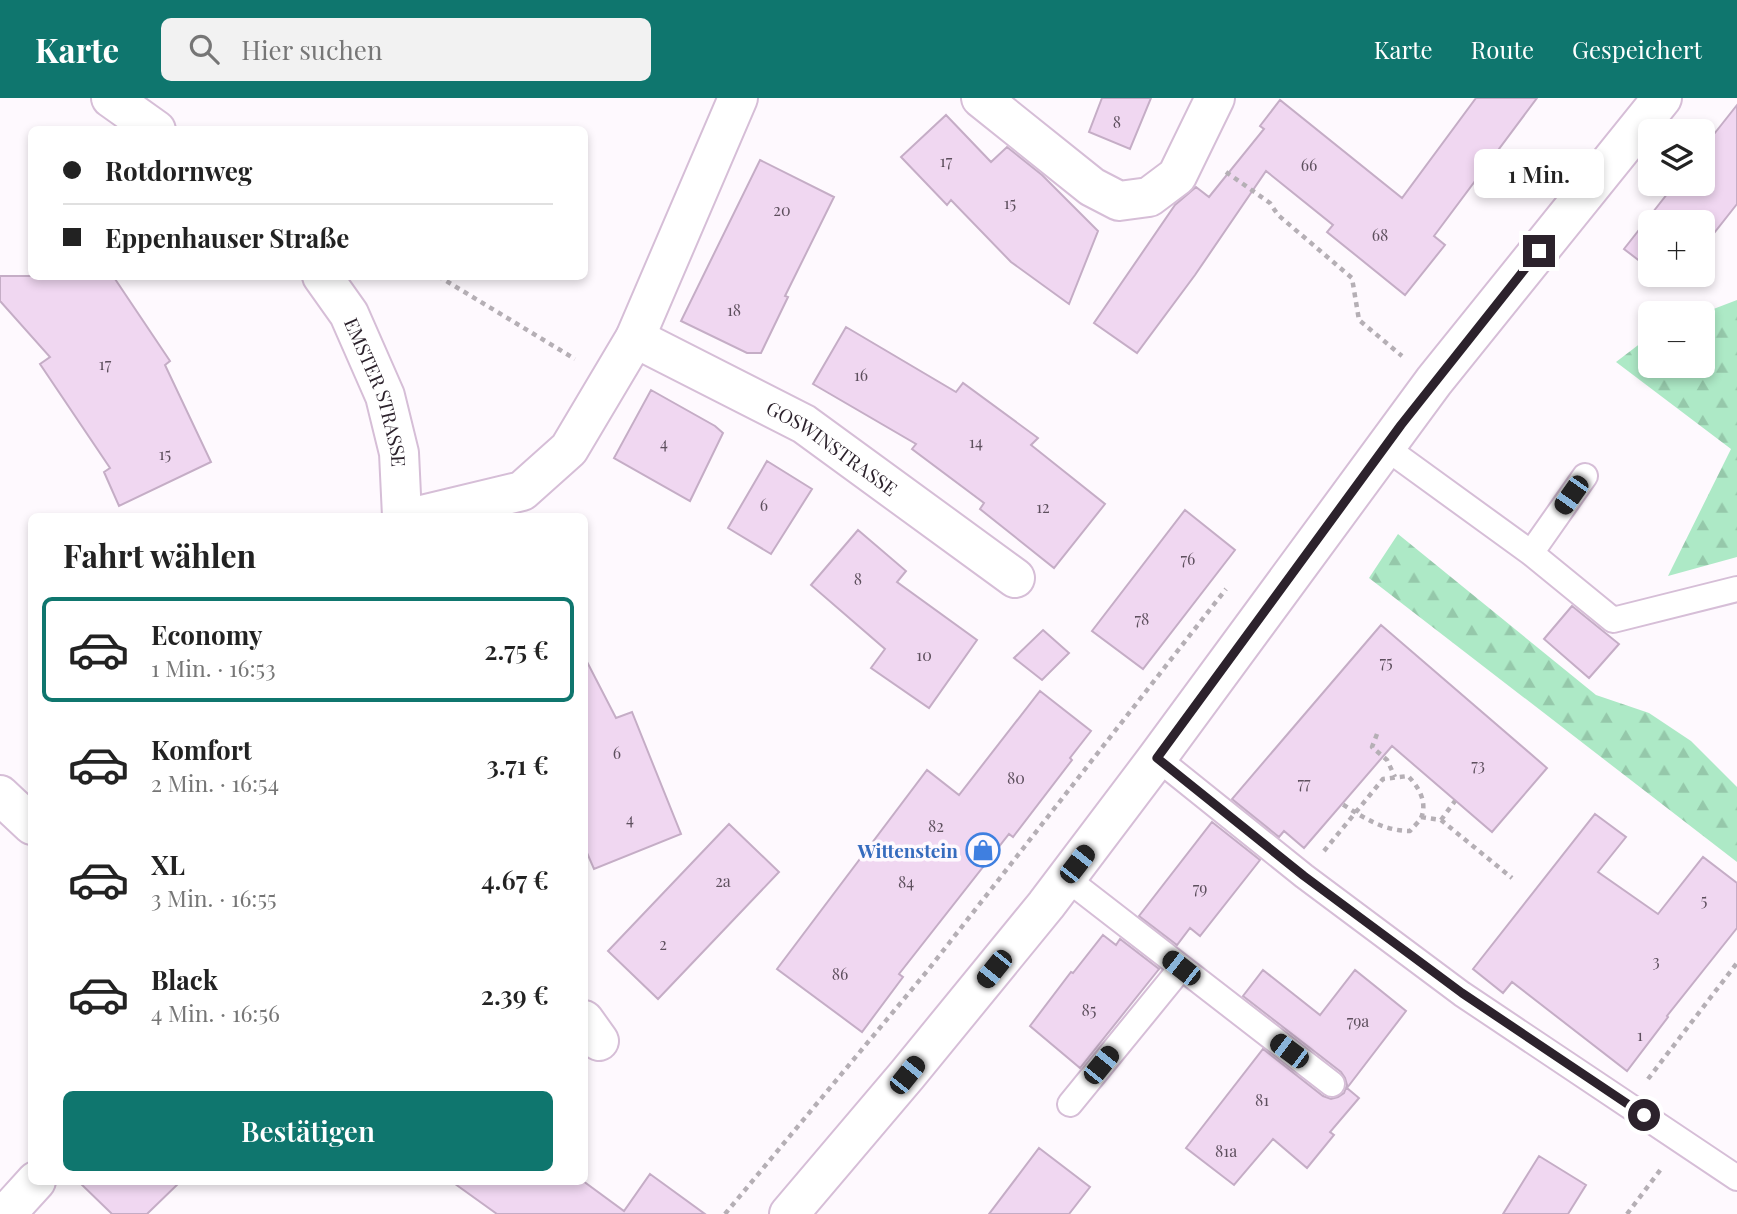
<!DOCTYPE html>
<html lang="de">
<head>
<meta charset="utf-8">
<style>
  body { margin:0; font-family:"Playfair Display",serif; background:#f2f2f2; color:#222; height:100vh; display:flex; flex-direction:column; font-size:26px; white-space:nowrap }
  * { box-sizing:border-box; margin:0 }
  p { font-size:23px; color:#767676 }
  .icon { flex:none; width:38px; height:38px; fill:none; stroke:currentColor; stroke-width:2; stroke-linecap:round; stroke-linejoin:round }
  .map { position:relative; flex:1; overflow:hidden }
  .drawer { position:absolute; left:28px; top:415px; width:560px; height:672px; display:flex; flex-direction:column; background:#fff; border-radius:10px; box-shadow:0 4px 10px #0003 }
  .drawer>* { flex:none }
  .hud { position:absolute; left:28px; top:28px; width:560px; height:154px; border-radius:10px; box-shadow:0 4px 10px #0003; display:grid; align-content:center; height:154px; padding:0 35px; background:#fff }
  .tools { position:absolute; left:1638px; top:21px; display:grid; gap:14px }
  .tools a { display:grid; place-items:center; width:77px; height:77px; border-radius:10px; background:#fff; box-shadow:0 4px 10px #0003; font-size:35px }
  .end { position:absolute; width:32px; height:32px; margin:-16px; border:9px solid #2c222c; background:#fff; box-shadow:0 0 0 4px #fff }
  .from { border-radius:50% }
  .bubble { position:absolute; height:49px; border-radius:10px; background:#fff; box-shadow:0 4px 10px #0003; font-size:23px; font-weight:600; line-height:49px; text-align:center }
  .car { position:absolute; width:21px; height:42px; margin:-21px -10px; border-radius:9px; box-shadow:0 0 5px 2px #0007; background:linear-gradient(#222 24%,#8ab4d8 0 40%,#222 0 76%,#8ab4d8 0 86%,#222 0) }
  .hud b { display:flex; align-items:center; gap:24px; height:66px; font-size:26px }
  .hud b+b { border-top:2px solid #e0e0e0 }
  .hud i { width:18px; height:18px; background:#222 }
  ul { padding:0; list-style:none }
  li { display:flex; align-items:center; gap:21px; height:105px; margin:0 14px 10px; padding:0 21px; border:4px solid transparent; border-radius:10px }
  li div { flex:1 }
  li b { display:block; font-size:26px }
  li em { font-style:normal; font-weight:600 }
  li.current { border-color:#0f766e }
  li>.icon { width:63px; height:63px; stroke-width:1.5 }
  h2 { padding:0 35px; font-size:32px; line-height:84px }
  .action { display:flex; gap:14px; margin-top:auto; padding:14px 35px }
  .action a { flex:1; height:80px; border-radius:10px; background:#0f766e; color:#fff; font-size:28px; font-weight:600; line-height:80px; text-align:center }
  header { display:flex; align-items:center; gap:42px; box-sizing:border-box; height:98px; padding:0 35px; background:#0f766e; color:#fff }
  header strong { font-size:33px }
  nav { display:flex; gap:38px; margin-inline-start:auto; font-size:24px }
  .search { width:490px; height:63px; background:#f2f2f2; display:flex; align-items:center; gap:18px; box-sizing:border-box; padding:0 24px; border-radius:10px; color:#767676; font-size:26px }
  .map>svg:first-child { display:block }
  .forest { fill:url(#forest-firs) }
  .building { fill:#f0d7f1; stroke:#c5adc6; stroke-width:2 }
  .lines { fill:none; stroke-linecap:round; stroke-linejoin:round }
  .service-casing { stroke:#d6bed7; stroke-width:28 }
  .minor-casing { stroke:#d6bed7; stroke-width:42 }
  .tertiary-casing { stroke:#d6bed7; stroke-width:42 }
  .primary-casing { stroke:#d6bed7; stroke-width:42 }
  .path { stroke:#b5afb5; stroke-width:4.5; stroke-dasharray:5 5; stroke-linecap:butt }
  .service { stroke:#fff; stroke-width:24 }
  .minor { stroke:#fff; stroke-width:38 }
  .tertiary { stroke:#fff; stroke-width:38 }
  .primary { stroke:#fff; stroke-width:38 }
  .route { stroke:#2c222c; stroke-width:9 }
  .labels { text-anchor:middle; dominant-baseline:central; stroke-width:7; stroke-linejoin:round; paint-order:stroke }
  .number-label { font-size:16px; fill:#5d4f5d }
  .street-label { font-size:19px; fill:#2c222c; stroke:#fef9fe }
  .shop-label { font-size:19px; font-weight:bold; fill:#366cbe; stroke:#fef9fe; text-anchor:end }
</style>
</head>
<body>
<header>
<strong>Karte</strong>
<div class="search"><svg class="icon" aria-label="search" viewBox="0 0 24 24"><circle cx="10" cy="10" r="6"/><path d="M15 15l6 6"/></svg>Hier suchen</div>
<nav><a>Karte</a><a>Route</a><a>Gespeichert</a></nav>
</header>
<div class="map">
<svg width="1737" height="1116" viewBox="0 0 1737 1116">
  <defs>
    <pattern id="forest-firs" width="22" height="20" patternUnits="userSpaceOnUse" patternTransform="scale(1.75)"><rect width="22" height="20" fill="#ade9c6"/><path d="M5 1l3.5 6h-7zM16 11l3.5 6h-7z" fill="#95c8aa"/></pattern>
  </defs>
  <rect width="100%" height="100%" fill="#fef9fe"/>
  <path class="forest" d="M1737 202V459L1668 478 1731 351 1616 264 1650 238V268H1703V215Z
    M1398 436 1596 597 1649 615 1691 643 1737 689V764L1369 480Z"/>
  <path class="building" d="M1102 0H1151L1130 51 1089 34Z
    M1476 0H1537L1434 138 1445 147 1405 197 1327 134 1333 127 1266 73 1195 177 1137 255 1094 225 1175 107 1196 89 1209 99 1264 31 1260 28 1280 2 1402 100Z
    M1737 7V106L1703 149V124H1650V171L1624 151 1675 86H1703V50Z
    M946 17 991 64 1007 49 1042 77 1098 133 1069 206 1011 164 951 102 947 107 901 59Z
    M760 62 834 99 785 198 788 199 761 255H747L681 223Z
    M1657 177H1681L1677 182H1664Z
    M0 178H113L170 263 165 267 211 364 119 408 104 374 110 370 40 266 50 259 0 203Z
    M846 229 956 294 963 285 1038 340 1031 347 1105 406 1054 470 980 411 984 405 912 351 916 346 813 286Z
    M651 292 715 328 723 335 690 403 614 360Z
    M767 363 812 391 771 456 728 430Z
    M1185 412 1235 452 1143 571 1092 533Z
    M858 432 906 473 897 484 977 542 929 610 871 570 885 551 811 487Z
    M1572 508 1619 546 1589 580 1544 541Z
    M1381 527 1547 670 1492 734 1392 648 1304 750 1284 733 1279 739 1232 701Z
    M1043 532 1069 555 1042 582 1014 560Z
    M584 558 616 620 632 614 681 736 594 771 584 748Z
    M1040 593 1091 633 1070 660 1072 662 1013 739 1009 736 899 876 903 879 862 934 777 871 927 672 959 697Z
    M1595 716 1626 739 1598 774 1658 816 1703 759 1737 785V830L1667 918 1668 919 1627 973 1512 884 1503 895 1473 871Z
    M1212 724 1260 762 1200 838 1190 830 1177 847 1139 818Z
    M729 726 779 774 658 901 608 853Z
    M1103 837 1116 847 1120 841 1159 871 1080 970 1030 928 1071 874 1073 875Z
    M1263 872 1320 917 1355 872 1406 913 1347 990 1359 1000 1330 1034 1334 1037 1307 1070 1273 1041 1234 1087 1186 1050 1263 951 1323 998 1331 1001 1338 999 1344 995 1347 987 1345 980 1341 974 1243 898Z
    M1039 1050 1090 1089 1069 1116H989Z
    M1539 1058 1586 1087 1568 1116H1503Z
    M650 1076 705 1116H497L451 1083H583L624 1113Z
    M78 1083H181L147 1116H112Z"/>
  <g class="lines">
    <defs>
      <path id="service" d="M1385 349 1531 455 1613 522 1737 491
        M1531 455 1585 378
        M1157 660 1304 778 1462 896 1737 1080
        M1066 780 1332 986
        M1070 1006 1181 870"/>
      <g id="minor">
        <path d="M981 0 1092 89 1119 103 1149 99 1177 78 1215 0"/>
        <path id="s1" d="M635 240 804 326 1015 480"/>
        <path d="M418 418 522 393 569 351 635 240 738 0"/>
        <path d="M0 697 32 727"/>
        <path d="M6 1116 36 1083"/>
      </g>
      <g id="tertiary">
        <path d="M111 0 156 32"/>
        <path id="s2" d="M322 178 349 216 385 298 399 355 402 418"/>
        <path d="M584 922 599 943"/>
      </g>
      <path id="primary" d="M789 1116 907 977 1046 807 1157 660 1434 283 1662 0"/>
    </defs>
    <use href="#service" class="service-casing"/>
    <use href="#minor" class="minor-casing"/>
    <use href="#tertiary" class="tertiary-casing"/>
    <use href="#primary" class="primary-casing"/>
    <path class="path" d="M1226 74 1270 105 1278 117 1352 180 1359 222 1402 258
      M438 178 575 261
      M1377 636 1372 649 1387 662 1395 679
      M1421 719 1441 722 1512 780
      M1441 722 1455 703
      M1324 753 1383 681 1408 678C1418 688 1428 704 1421 720 1419 724 1413 729 1410 733 1384 733 1364 720 1342 706
      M1648 981 1737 865
      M725 1116 928 872 1226 491
      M1627 1116 1661 1071"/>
    <use href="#service" class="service"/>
    <use href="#minor" class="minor"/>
    <use href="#tertiary" class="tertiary"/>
    <use href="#primary" class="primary"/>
  </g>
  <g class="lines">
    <path class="route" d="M1539 153 1401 327 1157 660 1304 778 1462 895 1644 1017"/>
  </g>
  <defs>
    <symbol id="shop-ring" viewBox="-11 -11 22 22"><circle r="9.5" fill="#fef9fe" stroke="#3f7fe0" stroke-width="1.5"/><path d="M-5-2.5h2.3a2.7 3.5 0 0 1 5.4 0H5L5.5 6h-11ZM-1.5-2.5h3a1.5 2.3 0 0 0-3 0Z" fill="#3f7fe0"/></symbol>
  </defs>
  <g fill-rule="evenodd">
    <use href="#shop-ring" x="964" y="733" width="38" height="38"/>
  </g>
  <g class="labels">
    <g class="number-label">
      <text x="1117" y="23">8</text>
      <text x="946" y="62">17</text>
      <text x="1309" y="66">66</text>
      <text x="1010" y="104">15</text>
      <text x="782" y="111">20</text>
      <text x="1380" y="136">68</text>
      <text x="734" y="211">18</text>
      <text x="105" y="265">17</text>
      <text x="861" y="276">16</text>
      <text x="976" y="343">14</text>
      <text x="664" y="344">4</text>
      <text x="165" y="355">15</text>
      <text x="764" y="406">6</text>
      <text x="1043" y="408">12</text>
      <text x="1188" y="460">76</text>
      <text x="858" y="480">8</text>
      <text x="1142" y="520">78</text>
      <text x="924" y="556">10</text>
      <text x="1386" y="563">75</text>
      <text x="617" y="654">6</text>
      <text x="1478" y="666">73</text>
      <text x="1016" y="679">80</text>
      <text x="1304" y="684">77</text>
      <text x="630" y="720">4</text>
      <text x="936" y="727">82</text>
      <text x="723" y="782">2a</text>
      <text x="906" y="783">84</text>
      <text x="1200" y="789">79</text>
      <text x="1704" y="801">5</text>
      <text x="663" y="845">2</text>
      <text x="1656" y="862">3</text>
      <text x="840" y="875">86</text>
      <text x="1089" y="911">85</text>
      <text x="1358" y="922">79a</text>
      <text x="1640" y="936">1</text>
      <text x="1262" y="1001">81</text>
      <text x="1226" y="1052">81a</text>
    </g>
    <g class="street-label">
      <text stroke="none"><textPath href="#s2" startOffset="130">EMSTER STRASSE</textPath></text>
      <text stroke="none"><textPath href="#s1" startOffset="226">GOSWINSTRASSE</textPath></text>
    </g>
    <g class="shop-label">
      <text x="958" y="752">Wittenstein</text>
    </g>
  </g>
</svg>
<div class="tools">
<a><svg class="icon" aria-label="layers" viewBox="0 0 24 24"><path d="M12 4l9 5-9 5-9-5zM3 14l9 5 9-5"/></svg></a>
<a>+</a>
<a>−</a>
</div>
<i class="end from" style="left:1644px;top:1017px"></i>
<i class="end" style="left:1539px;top:153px"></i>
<div class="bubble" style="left:1474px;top:51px;width:130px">1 Min.</div>
<i class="car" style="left:1571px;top:397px;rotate:215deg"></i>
<i class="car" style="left:1077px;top:766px;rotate:38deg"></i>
<i class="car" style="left:1181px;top:870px;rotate:308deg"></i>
<i class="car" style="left:994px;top:871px;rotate:219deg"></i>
<i class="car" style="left:1289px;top:953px;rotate:307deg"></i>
<i class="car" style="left:1101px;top:967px;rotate:39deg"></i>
<i class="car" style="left:907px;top:977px;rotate:39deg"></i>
<div class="hud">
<b><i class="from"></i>Rotdornweg</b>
<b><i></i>Eppenhauser Straße</b>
</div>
<section class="drawer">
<h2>Fahrt wählen</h2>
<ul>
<li class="current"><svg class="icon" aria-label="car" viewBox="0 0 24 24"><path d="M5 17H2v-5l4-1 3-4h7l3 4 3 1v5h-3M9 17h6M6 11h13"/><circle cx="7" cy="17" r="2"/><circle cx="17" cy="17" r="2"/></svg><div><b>Economy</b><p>1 Min. · 16:53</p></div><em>2.75 €</em></li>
<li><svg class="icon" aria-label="car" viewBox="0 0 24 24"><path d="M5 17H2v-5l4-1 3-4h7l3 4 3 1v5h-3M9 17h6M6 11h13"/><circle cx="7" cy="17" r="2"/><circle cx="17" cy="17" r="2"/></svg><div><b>Komfort</b><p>2 Min. · 16:54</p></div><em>3.71 €</em></li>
<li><svg class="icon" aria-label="car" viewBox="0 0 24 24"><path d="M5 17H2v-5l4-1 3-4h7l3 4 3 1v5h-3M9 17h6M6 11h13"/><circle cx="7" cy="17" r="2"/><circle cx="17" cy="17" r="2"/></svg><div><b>XL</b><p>3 Min. · 16:55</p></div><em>4.67 €</em></li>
<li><svg class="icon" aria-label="car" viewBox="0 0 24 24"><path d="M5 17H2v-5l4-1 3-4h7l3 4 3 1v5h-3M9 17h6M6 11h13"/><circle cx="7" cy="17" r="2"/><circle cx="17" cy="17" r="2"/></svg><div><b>Black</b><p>4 Min. · 16:56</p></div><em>2.39 €</em></li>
</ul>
<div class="action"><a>Bestätigen</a></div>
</section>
</div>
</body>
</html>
